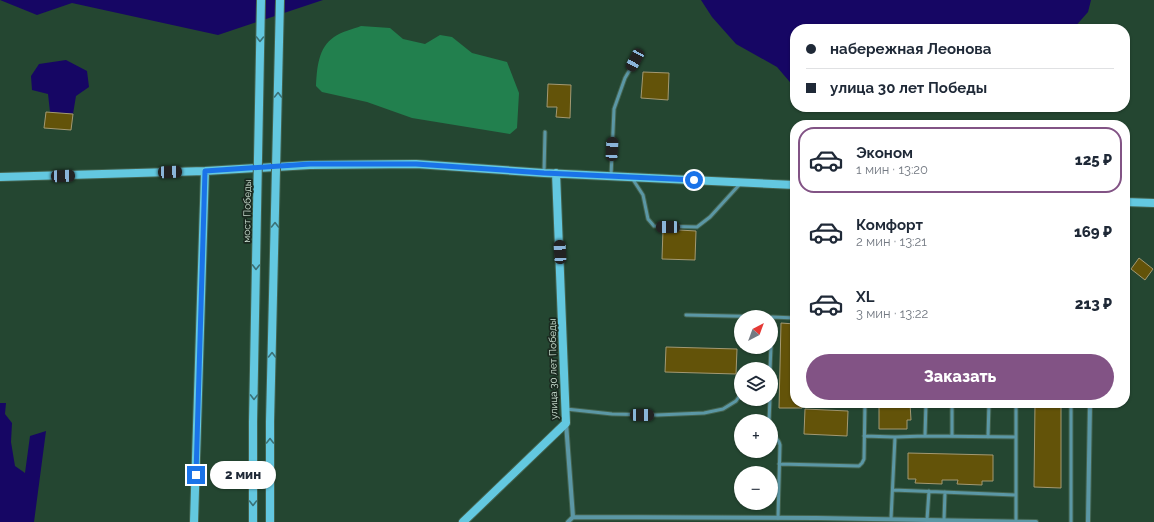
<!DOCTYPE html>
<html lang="ru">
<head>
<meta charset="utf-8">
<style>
  body { margin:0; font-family:Raleway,sans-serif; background:#f6f6f7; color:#1f2937; height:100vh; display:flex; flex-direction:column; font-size:15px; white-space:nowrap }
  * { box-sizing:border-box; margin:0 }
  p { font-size:13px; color:#747a83 }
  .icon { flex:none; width:22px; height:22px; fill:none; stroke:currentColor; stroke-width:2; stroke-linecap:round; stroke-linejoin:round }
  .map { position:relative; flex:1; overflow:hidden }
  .sheet { position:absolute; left:790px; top:120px; width:340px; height:288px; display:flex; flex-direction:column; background:#fff; border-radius:16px; box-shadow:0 1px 3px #0004 }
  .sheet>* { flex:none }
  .guide { position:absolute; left:790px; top:24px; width:340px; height:88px; border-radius:16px; box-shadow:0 1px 3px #0004; display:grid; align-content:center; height:88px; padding:0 16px; background:#fff }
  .needle { width:26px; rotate:41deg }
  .buttons { position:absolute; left:734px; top:310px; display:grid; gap:8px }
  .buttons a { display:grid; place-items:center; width:44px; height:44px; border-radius:50%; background:#fff; box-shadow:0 1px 3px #0004; font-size:20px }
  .end { position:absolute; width:18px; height:18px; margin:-9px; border:5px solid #1a73e8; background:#fff; box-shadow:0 0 0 2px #fff }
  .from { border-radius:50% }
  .bubble { position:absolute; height:28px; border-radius:14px; background:#fff; box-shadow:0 1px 3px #0004; font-size:13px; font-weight:800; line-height:28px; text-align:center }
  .car { position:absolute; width:12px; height:24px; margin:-12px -6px; border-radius:5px; box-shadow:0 0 3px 1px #0007; background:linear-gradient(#222 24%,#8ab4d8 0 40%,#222 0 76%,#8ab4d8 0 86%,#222 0) }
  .guide b { display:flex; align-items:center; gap:14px; height:38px; font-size:15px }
  .guide b+b { border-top:1px solid #e0e1e3 }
  .guide i { width:10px; height:10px; background:#1f2937 }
  ul { padding:7px 0 0; list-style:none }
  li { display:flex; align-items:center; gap:12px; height:66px; margin:0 8px 6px; padding:0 8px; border:2px solid transparent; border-radius:16px }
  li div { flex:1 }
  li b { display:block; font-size:15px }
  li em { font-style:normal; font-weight:800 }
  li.on { border-color:#825385 }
  li>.icon { width:36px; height:36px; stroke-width:1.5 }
  .cta { display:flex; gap:8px; margin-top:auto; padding:8px 16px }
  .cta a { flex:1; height:46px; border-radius:24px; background:#825385; color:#fff; font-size:16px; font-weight:800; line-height:46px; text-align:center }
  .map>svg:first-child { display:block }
  .forest { fill:#22804e }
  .water { fill:#160664 }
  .building { fill:#635309; stroke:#a39972 }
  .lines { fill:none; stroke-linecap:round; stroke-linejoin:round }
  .service-casing { stroke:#43634f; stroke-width:5 }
  .minor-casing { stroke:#43634f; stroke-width:6 }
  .secondary-casing { stroke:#43634f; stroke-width:10 }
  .service { stroke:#5b97a5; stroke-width:3 }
  .minor { stroke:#5b97a5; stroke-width:4 }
  .secondary { stroke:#63c8e0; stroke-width:8 }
  .secondary-bridge-casing { stroke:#43634f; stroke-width:10; stroke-linecap:butt }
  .secondary-bridge { stroke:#63c8e0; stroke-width:8 }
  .oneway { stroke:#3b7176 }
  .route { stroke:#1a73e8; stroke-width:5 }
  .labels { text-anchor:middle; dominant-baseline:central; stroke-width:3.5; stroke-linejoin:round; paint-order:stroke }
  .street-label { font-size:10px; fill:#d1e5d7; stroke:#1a291f }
</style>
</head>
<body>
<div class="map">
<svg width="1154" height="522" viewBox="0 0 1154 522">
  <rect width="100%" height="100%" fill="#244631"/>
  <path class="forest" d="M361 26 390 28 403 39 425 44 440 35 452 37 472 53 507 62 519 93 517 128 510 134 412 118 367 102 322 92 316 86C317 68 318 48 334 37 341 32 353 29 361 26Z"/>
  <path class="water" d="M0 0H323L218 35 72 3 37 15Z
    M701 0H1091L1088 12 1073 29H795V88L777 67 736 44 712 17Z
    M66 60 87 71 89 87 76 96 73 114 50 112 48 94 32 90 31 76 39 64Z
    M0 403H6L5 414 12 423 11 442 15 466 25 473 30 436 46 431 34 522H0Z"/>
  <path class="building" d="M643 72 669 73 668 100 641 98Z
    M548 84 571 85 570 118 556 117 557 107H547Z
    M46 112 73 114 71 130 44 128Z
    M663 229 696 231 695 260 662 259Z
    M1139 258 1153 269 1145 280 1131 269Z
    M781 323 795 324V403H802V408H779Z
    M666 347 737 349 736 374 665 372Z
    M879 403H910L911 420H907V429H879Z
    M1035 403H1061V488L1034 487Z
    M805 409 848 411 847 436 804 434Z
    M908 453 993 455V481H982V485L957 484 958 480H942V484L915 483 916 479H908Z"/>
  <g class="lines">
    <defs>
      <path id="service" d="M544 172 545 132
        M611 176 614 109 625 78 635 61
        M632 178 643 195 648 219 654 226 697 227 710 217 740 184
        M686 315 770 317
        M771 345 772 317 795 318
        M770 369 771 347
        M926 403 925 436 1016 437
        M1061 403 1071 404V522
        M566 409 612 414 657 415 704 413 723 409 736 401 741 394
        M769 421 770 399
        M771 430 779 442 780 445 778 518
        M864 436 895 437
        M952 436V403
        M988 437 989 403
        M779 464 859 466 862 463 864 459 865 403
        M893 490 1015 495
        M891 519 895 437 925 436
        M927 520 929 491
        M944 520 945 492
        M1016 522V403"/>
      <path id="minor" d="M566 423 573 517 568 522
        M573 517 817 518 1036 522
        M1088 522 1090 403"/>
      <path id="secondary" d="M0 177 205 171 310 165 416 164 544 173 795 185
        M1125 202 1154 203
        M253 422V522
        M194 522 205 171
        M270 522V422
        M463 522 566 423 556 173"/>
    </defs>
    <use href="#service" class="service-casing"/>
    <use href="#minor" class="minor-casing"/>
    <use href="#secondary" class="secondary-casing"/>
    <use href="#service" class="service"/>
    <use href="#minor" class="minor"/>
    <use href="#secondary" class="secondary"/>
    <defs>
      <path id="secondary-bridge" d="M253 422 261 0
        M270 422 280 0"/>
    </defs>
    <use href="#secondary-bridge" class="secondary-bridge-casing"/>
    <use href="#secondary-bridge" class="secondary-bridge"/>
  </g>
  <defs><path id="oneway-chevron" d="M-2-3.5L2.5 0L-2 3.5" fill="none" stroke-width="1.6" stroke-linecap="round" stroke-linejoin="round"/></defs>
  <g class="oneway">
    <use href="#oneway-chevron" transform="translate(260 39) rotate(91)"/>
    <use href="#oneway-chevron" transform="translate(278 95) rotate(-89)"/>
    <use href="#oneway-chevron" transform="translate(275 225) rotate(-89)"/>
    <use href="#oneway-chevron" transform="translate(256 267) rotate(91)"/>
    <use href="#oneway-chevron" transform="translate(272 355) rotate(-89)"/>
    <use href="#oneway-chevron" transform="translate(254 397) rotate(91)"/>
    <use href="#oneway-chevron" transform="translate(270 441) rotate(-90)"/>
    <use href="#oneway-chevron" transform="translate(253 503) rotate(90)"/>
  </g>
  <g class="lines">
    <path class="route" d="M196 475 205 171 310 164H416L544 173 694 180"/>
  </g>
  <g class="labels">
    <g class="street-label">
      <text transform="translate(247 211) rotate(-89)">мост Победы</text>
      <text transform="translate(553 369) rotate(-91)">улица 30 лет Победы</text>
    </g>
  </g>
</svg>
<div class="buttons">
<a><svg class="needle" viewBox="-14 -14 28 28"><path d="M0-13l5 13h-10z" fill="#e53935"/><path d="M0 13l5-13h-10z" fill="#747a83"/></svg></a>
<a><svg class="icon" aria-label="layers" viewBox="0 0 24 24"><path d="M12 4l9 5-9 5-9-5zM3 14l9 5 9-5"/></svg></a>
<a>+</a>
<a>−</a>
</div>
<i class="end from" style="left:694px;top:180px"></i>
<i class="end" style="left:196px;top:475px"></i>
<div class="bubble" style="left:210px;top:461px;width:66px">2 мин</div>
<i class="car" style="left:635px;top:60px;rotate:208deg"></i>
<i class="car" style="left:612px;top:149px;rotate:3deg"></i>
<i class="car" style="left:170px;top:172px;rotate:88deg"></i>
<i class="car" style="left:63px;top:176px;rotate:88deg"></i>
<i class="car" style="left:668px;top:227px;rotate:271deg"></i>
<i class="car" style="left:560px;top:252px;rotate:357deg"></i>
<i class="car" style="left:642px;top:415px;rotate:91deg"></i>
<div class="guide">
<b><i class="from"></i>набережная Леонова</b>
<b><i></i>улица 30 лет Победы</b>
</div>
<section class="sheet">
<ul>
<li class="on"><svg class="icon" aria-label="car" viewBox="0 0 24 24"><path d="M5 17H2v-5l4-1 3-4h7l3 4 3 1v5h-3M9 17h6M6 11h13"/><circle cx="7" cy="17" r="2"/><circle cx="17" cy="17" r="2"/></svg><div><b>Эконом</b><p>1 мин · 13:20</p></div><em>125 ₽</em></li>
<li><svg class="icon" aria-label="car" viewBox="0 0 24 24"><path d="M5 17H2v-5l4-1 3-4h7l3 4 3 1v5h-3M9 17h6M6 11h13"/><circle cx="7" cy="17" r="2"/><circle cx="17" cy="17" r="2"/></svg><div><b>Комфорт</b><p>2 мин · 13:21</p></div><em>169 ₽</em></li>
<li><svg class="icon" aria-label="car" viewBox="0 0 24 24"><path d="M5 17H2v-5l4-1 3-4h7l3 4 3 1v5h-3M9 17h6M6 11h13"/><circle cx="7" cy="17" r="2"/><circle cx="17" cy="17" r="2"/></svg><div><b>XL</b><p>3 мин · 13:22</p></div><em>213 ₽</em></li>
</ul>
<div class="cta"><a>Заказать</a></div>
</section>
</div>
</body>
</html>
